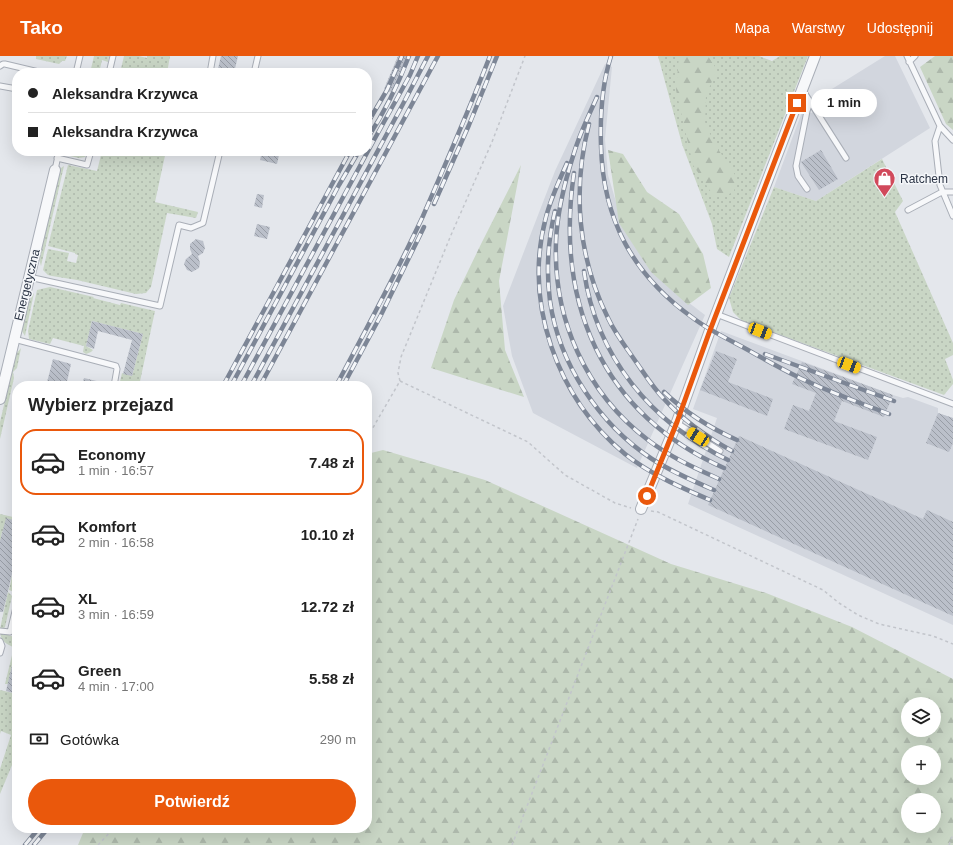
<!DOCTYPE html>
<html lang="pl">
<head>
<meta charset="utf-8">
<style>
  body { margin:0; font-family:Helvetica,sans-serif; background:#f6f6f6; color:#222; height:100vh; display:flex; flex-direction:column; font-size:15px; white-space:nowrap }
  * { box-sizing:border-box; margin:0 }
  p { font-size:13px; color:#767676 }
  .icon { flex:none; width:22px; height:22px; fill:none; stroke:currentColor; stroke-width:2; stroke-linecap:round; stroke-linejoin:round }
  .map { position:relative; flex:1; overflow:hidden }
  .side { position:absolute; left:12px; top:325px; width:360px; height:452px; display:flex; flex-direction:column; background:#fff; border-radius:16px; box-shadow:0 4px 16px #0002 }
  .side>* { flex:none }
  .hud { position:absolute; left:12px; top:12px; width:360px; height:88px; border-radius:16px; box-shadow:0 4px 16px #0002; display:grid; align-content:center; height:88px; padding:0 16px; background:#fff }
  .tools { position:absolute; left:901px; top:641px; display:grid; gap:8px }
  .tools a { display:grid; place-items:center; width:40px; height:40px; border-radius:50%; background:#fff; box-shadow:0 4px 16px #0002; font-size:20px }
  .end { position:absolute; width:18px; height:18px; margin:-9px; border:5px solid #ea580c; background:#fff; box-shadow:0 0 0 2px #fff }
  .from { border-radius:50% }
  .bubble { position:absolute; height:28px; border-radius:14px; background:#fff; box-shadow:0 4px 16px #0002; font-size:13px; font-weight:600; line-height:28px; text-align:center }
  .car { position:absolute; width:12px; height:24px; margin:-12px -6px; border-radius:5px; box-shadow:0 0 3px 1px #0007; background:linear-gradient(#f5c518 24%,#345 0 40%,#f5c518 0 76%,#345 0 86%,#f5c518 0) }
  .hud b { display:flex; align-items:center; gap:14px; height:38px; font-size:15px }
  .hud b+b { border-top:1px solid #e0e0e0 }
  .hud i { width:10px; height:10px; background:#222 }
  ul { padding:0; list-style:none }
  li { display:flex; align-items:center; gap:12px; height:66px; margin:0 8px 6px; padding:0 8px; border:2px solid transparent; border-radius:16px }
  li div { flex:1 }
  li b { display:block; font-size:15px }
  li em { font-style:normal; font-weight:600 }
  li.selected { border-color:#ea580c }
  li>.icon { width:36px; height:36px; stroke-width:1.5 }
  h2 { padding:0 16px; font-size:18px; line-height:48px }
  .pay { display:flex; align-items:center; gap:10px; height:44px; padding:0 16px; font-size:15px }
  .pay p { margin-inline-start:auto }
  .button { display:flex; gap:8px; margin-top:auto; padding:8px 16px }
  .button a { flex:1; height:46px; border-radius:24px; background:#ea580c; color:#fff; font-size:16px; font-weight:600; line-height:46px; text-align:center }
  header { display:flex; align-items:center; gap:24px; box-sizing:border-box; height:56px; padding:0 20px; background:#ea580c; color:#fff }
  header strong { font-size:19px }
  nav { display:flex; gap:22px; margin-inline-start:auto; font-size:14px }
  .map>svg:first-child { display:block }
  .built { fill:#d2d6de }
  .grass { fill:url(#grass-dots) }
  .forest { fill:url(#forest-firs); fill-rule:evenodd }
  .building { fill:url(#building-back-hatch) }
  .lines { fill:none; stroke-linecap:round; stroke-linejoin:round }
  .lane-casing { stroke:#a9aeb7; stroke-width:7 }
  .street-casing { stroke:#a9aeb7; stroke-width:12 }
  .path { stroke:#c2c5cb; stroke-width:1.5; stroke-dasharray:3 3; stroke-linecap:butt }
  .lane { stroke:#f7f8fa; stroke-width:5 }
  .street { stroke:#f7f8fa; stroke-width:10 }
  .rail-casing { stroke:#7d8696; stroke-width:4.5 }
  .rail { stroke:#f4f6f9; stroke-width:3; stroke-dasharray:9; stroke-linecap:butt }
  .route { stroke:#ea580c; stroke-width:5 }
  .labels { text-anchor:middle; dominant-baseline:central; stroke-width:3; stroke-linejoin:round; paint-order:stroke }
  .poi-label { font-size:12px; fill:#2b3445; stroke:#f4f6f9; text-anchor:start }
  .street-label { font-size:12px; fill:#2b3445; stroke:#f4f6f9 }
</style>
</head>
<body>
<header>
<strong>Tako</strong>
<nav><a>Mapa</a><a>Warstwy</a><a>Udostępnij</a></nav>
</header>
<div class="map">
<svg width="953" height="789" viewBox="0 0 953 789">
  <defs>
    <pattern id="grass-dots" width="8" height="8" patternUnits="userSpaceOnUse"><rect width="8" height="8" fill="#c9d6c5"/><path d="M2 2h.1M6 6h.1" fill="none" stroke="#adb8ab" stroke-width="1.8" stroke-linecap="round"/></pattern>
    <pattern id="forest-firs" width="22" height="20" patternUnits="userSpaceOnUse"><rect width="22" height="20" fill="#c9d6c5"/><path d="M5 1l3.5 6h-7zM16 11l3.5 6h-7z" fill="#adb8ab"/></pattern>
    <pattern id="building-back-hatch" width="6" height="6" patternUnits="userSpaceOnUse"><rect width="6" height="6" fill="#bbc0ca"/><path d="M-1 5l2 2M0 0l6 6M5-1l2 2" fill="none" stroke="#989da6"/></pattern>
  </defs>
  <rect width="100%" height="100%" fill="#e4e7ec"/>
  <path class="built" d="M885 0H895L930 72 816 145 774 131 802 56 812 57 819 41Z
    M605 8 612 11 605 83 608 119 622 166 672 234 705 259 637 412 533 357 512 300 503 250 555 115Z
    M721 275 893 339 903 342 908 341 938 352V357L953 362V569L688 448 717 362 693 353Z"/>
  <path class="grass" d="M36 0H67L65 5H62L59 8 36 3Z
    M94 0H109L108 6 102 4 99 17H90Z
    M124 0H139L147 2V0H170L167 17H120Z
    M658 0H759L772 5 780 0H808L729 201 717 193 712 168 682 88Z
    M71 95H88L85 101 79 102 70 100Z
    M102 95H166L155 146 198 156 196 162 167 157 151 231 146 237 136 238 77 224 52 220 48 219 43 214 48 193 69 197 67 205 76 207 78 199 75 198V197L48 190 68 109 97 115Z
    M882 103 903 145 895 156 953 287V299L945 303 953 324V328L944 339 742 265 733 256 729 242 774 131 816 145Z
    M64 110 41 210 39 203 59 117 61 112Z
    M50 231 94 241 93 242 120 249 121 247 155 255 139 330H119L122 317 132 320 143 278 92 265 86 290 93 294 91 296 86 298 83 296 84 290 53 282 50 288 29 283 28 275 37 234Z
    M34 237 25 280C24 278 22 276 22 274 22 266 29 243 34 237Z
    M21 292 17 312 13 316 14 322 0 383V366L16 298Z
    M0 458 13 461V464L2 476 0 489Z
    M15 505H17V537L9 534Z
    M8 536 12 540 5 571 3 573H0Z
    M17 574V610L12 609 8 628H5L14 591C7 589 1 585 0 577L15 581Z
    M0 634 17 638V697L0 738V713L11 679 1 675 0 678Z"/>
  <path class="forest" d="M679 0H708L717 14 706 39 705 66 714 87 737 122 734 135 726 140 713 139 693 109 676 34Z
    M935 0H953V74L946 68 920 11Z
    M608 94 623 98 647 136 679 158 703 198 711 232 688 249 651 216 619 167Z
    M521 109 499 225 505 294 524 341 431 312 454 244 482 186Z
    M383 394 485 424 671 508 766 537 852 571 953 623V789H78L85 772H367V398ZM908 648H934V674H908ZM908 696H934V722H908ZM908 744H934V770H908Z"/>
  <path class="building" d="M221 0H238L234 17H217Z
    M398 0H407L391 36 384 33Z
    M821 94 838 123 819 134 801 106Z
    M262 95 279 99 277 108 260 104Z
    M257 138 264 139 262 152 254 150Z
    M257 168 270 171 267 183 254 180Z
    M196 183 203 185 205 192 203 197 198 200 200 207 199 212 192 216 187 214 184 208 186 203 192 198 190 193V188Z
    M92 265 143 278 132 320 123 318 132 284 98 275 94 293 86 290Z
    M716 295 737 303 728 326 773 343 767 360 700 334Z
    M53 303 71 308 66 330H46Z
    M802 306 893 339 884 361 842 345 834 365 877 381 868 404 784 373 793 349 809 355 816 337 792 328Z
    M84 322 105 327V330H82Z
    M938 357 953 362V387L949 396 926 387Z
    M739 380 923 463 927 454 953 466V560L708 449Z
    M6 462 17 465V497L3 556H0V485Z
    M14 601H17V638L6 635Z"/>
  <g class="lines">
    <defs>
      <path id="lane" d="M907 0 940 70 953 84
        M909 6 915 0
        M0 10 3 8H5L43 17
        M76 17 80 0
        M109 17 113 0
        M210 17 213 0
        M254 17 258 0
        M0 30 17 33
        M802 33 846 102
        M940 70 935 85 940 129 953 160
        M57 102 87 109 91 95
        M55 114 59 95
        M807 133 798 120 796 110 807 55 810 46
        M908 154 942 136H953
        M29 221 160 250 179 169 191 172 203 167 220 95
        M716 258 953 348
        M14 283 116 310 117 313 114 330
        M677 367 720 395
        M0 575 10 576 17 547
        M0 585 2 590 0 597"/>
      <path id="street" d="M0 343 55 114
        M641 453 677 366 709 277 815 0"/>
    </defs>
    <use href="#lane" class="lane-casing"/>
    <use href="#street" class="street-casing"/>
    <path class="path" d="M400 325 528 386 565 419 615 447 631 452
      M367 382 400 325 398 317 401 301 451 179 492 86 525 0
      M651 455 658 456 823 534 839 547 858 559 879 568 933 580 953 588
      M98 789 114 772
      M512 789 638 463
      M949 789 953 778"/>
    <use href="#lane" class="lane"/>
    <use href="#street" class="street"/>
    <defs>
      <path id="rail" d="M611 0C602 28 600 60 601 90 603 164 633 219 693 262 710 275 730 284 748 294 764 303 780 312 796 320 826 335 858 346 889 358
        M597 41C589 59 580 77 574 97 565 125 557 156 556 186 553 263 586 337 648 384 670 401 695 412 719 423
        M367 68 387 34 402 0
        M589 68C572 134 578 202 608 262 615 277 625 290 634 303 644 317 653 332 665 344 684 365 707 381 732 395
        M367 83C384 57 398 29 409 0
        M567 107C559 125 551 142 546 161 523 247 557 342 625 398 650 418 680 431 710 444
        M574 117C555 246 601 357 724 412
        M434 148 469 69 497 0
        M555 155C548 184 546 215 550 245 559 308 599 368 652 403 672 416 693 425 714 434
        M584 215C596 301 652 367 728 404
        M765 298 894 345
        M223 330 350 95
        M231 330 339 129 359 95
        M241 330 374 84 410 19 418 0
        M251 330 403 48 428 0
        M260 330 438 0
        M336 330C366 274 396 218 423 160 446 107 469 54 490 0
        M343 330 381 259 424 171
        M664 336C686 357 710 372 737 384
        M25 789 39 772
        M34 789 48 772"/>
    </defs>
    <use href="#rail" class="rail-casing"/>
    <use href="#rail" class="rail"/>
  </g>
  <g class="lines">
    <path class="route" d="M647 440 677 366 709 277 797 47"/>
  </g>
  <defs>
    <symbol id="shop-pin" viewBox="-11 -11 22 30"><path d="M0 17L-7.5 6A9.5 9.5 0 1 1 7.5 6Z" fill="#d1495b" stroke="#f4f6f9"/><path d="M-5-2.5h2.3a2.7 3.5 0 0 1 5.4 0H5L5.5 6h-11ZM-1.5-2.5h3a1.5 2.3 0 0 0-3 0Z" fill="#fff"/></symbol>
  </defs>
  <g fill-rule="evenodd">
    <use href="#shop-pin" x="872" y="110" width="25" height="34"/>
  </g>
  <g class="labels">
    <g class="poi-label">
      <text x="900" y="123">Ratchem</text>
    </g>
    <g class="street-label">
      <text transform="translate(27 229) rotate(-76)">Energetyczna</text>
    </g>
  </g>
</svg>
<div class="tools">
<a><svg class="icon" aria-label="layers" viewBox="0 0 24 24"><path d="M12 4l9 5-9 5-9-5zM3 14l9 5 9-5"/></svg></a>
<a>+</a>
<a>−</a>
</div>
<i class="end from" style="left:647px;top:440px"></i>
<i class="end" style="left:797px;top:47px"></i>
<div class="bubble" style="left:811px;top:33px;width:66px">1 min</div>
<i class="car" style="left:760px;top:275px;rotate:111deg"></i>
<i class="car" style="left:849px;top:309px;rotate:111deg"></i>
<i class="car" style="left:698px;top:381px;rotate:303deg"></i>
<div class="hud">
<b><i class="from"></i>Aleksandra Krzywca</b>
<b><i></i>Aleksandra Krzywca</b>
</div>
<section class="side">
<h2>Wybierz przejazd</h2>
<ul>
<li class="selected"><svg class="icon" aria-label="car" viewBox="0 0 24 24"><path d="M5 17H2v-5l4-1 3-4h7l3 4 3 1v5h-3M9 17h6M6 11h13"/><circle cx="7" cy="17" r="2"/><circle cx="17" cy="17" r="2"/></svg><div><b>Economy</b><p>1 min · 16:57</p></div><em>7.48 zł</em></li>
<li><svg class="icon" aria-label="car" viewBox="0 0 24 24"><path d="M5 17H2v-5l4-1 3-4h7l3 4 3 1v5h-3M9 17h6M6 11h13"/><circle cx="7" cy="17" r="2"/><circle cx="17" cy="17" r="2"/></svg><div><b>Komfort</b><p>2 min · 16:58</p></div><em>10.10 zł</em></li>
<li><svg class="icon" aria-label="car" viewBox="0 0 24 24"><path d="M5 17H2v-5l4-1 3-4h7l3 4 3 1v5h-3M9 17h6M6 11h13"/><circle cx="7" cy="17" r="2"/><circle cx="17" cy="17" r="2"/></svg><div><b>XL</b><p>3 min · 16:59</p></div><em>12.72 zł</em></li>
<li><svg class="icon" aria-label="car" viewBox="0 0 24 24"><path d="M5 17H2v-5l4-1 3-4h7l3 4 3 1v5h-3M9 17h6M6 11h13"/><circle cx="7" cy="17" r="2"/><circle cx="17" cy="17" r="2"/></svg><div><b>Green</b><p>4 min · 17:00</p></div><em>5.58 zł</em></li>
</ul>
<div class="pay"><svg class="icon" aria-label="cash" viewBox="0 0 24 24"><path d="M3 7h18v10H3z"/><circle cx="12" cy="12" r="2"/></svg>Gotówka<p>290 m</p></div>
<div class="button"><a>Potwierdź</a></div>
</section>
</div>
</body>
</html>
